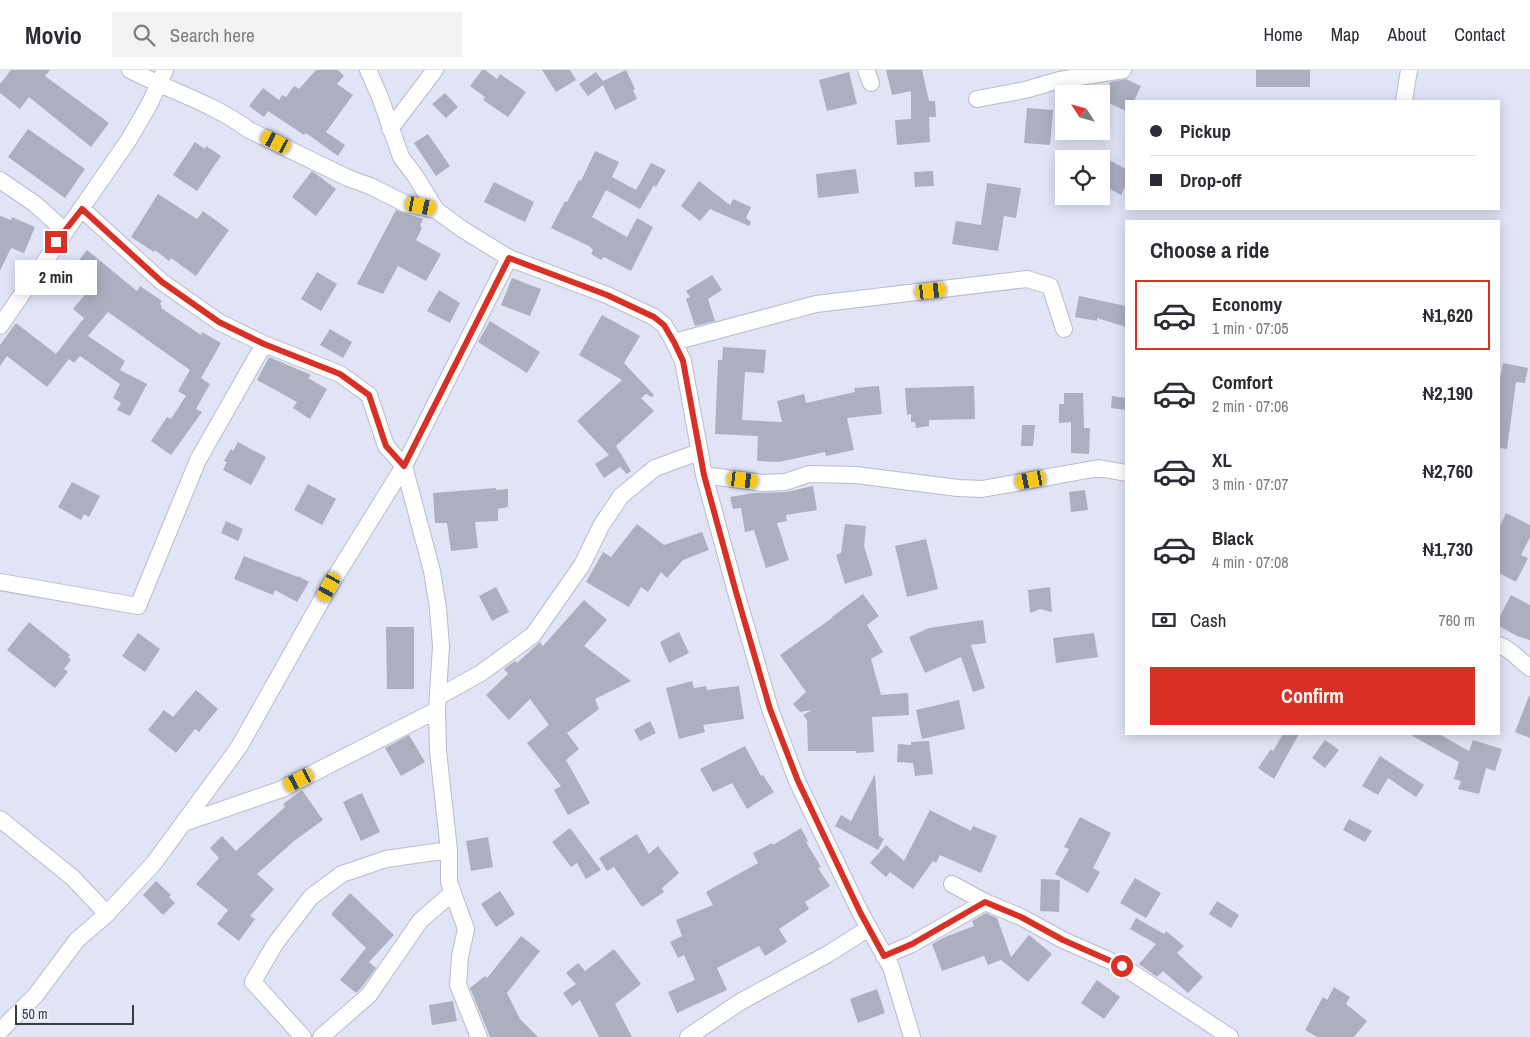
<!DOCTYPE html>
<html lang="en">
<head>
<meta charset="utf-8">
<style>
  body { margin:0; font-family:"Archivo Narrow",sans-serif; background:#f2f2f3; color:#2b2b33; height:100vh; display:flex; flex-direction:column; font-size:19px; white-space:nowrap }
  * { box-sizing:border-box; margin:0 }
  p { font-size:16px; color:#7c7c81 }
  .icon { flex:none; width:28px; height:28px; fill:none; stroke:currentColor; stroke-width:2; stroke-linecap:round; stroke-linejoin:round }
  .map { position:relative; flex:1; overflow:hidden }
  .panel { position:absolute; left:1125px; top:150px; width:375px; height:515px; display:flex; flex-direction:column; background:#fff; border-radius:0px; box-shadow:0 2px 12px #0003 }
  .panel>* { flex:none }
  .top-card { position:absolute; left:1125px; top:30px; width:375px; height:110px; border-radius:0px; box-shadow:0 2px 12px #0003; display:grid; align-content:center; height:110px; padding:0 25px; background:#fff }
  .needle { width:32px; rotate:306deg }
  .buttons { position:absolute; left:1055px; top:15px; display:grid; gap:10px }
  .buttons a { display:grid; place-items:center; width:55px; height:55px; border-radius:0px; background:#fff; box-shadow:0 2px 12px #0003; font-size:25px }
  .scale { position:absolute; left:15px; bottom:12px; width:119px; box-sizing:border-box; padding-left:5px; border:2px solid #393b42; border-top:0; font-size:14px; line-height:18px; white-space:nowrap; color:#393b42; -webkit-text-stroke:4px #eff1fc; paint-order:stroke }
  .end { position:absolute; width:22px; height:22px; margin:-11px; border:6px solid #d93025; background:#fff; box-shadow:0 0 0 2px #fff }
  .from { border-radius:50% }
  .bubble { position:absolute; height:35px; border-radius:0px; background:#fff; box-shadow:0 2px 12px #0003; font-size:16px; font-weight:700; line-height:35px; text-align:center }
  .car { position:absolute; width:15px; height:30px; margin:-15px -8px; border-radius:6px; box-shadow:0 0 4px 1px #0007; background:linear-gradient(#f5c518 24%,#345 0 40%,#f5c518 0 76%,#345 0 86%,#f5c518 0) }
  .top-card b { display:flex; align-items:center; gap:18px; height:48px; font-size:19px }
  .top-card b+b { border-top:1px solid #e1e1e2 }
  .top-card i { width:12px; height:12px; background:#2b2b33 }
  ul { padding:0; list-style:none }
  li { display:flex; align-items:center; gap:15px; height:70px; margin:0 10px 8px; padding:0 15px; border:2px solid transparent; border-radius:0px }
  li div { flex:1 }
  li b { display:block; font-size:19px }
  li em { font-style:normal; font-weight:700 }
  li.current { border-color:#d93025 }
  li>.icon { width:45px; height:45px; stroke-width:1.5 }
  h2 { padding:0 25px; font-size:22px; line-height:60px }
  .pay { display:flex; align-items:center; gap:12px; height:55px; padding:0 25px; font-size:19px }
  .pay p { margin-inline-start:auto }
  .action { display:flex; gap:10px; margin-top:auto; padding:10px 25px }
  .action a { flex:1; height:58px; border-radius:0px; background:#d93025; color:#fff; font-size:20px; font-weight:700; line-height:58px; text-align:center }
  header { display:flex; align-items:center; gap:30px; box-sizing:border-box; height:70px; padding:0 25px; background:#fff; border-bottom:1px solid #e1e1e2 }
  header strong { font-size:24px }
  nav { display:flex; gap:28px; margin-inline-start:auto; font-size:18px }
  .search { width:350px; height:45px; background:#f2f2f3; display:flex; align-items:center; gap:12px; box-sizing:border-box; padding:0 18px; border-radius:0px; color:#7c7c81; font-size:19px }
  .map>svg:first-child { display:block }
  .building { fill:#acafc0 }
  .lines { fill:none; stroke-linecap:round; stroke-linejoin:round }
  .minor-casing { stroke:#b8bbcd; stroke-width:18 }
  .minor { stroke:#fff; stroke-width:16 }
  .route { stroke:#d93025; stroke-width:6 }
</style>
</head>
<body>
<header>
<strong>Movio</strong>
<div class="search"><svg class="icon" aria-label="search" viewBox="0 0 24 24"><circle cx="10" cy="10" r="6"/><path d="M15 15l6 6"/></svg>Search here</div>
<nav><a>Home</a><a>Map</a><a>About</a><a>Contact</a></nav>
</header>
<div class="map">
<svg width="1530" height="967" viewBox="0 0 1530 967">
  <rect width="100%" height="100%" fill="#e0e4f6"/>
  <path class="building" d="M11 0H50L45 6 109 53 91 77 29 27 20 39 0 23V14Z
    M316 0H338L344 6 337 14 353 25 326 62 345 75 338 86 306 63 304 65 268 41 264 47 249 36 263 18 279 30 282 25 286 27 294 16 299 19Z
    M482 0H485L497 9 500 4 526 22 508 47 483 30 485 27 470 16Z
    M542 0H570L576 10 556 22Z
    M626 0 635 19 633 20 637 29 615 40 603 15 588 26 579 14 596 2 603 11Z
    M886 0H922L929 31H935L936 47H929L930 72 897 75 895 50 911 49V21L892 25Z
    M1256 0H1310V17H1256Z
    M849 2 857 34 827 41 819 10Z
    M1126 9 1141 16 1134 31H1126V41L1102 30 1110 12Z
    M445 23 458 37 446 48 432 34Z
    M1027 38 1053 40 1050 75 1024 73Z
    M28 59 85 99 65 128 8 87Z
    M428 64 450 96 436 106 414 73Z
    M195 72 205 79 206 76 221 86 197 121 173 105Z
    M595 81 619 92 612 107 636 120 651 93 666 100 656 117 654 115 640 139 606 120 592 147 627 167 637 148 653 157 631 201 604 187 601 190 591 184 593 180 589 176 551 158 565 131 567 132 579 110 581 111Z
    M1105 88 1126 99V115L1121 125 1101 114V95Z
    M856 99 859 123 818 128 816 104Z
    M312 101 336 119 316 146 292 127Z
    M933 101 934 116 915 117 914 102Z
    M699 111 730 135 733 129 751 137 746 148 751 152 749 156 710 139 700 151 681 136Z
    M494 112 534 132 525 152 484 132Z
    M987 113 1021 118 1016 148 1004 146 998 181 952 174 956 151 981 155Z
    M158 124 197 149 203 141 229 160 196 206 171 188 169 191 155 180 154 182 131 167Z
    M396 140 423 149 420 156 422 158 416 170 441 184 426 211 398 196 383 224 357 214Z
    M0 146 11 150 12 147 35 157 24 183 11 178 0 201Z
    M87 180 137 221 140 216 162 231 160 234 162 236 161 238 201 265 202 262 221 273 201 308 210 314 196 339 202 342 171 385 151 371 167 347 171 349 186 326 178 321 190 300 108 242 88 266 125 291 120 300 147 314 130 346 117 340 121 333 113 328 120 314 80 286 74 293 69 289 47 317 7 286 0 296V275L16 253 56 284 84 248 73 239 94 214 73 198Z
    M317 202 337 214 321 241 301 229Z
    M712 205 722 220 708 229 715 251 695 256 686 229 690 227 686 221Z
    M512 208 541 219 530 246 501 235Z
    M439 220 460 233 450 253 427 241Z
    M1079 226 1126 236V257L1097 248V251L1075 247Z
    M602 245 640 266 624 293 654 325 652 327 646 324 641 328 654 341 616 376 631 401 627 404 620 397 604 408 595 394 609 385 577 351 622 310 579 285Z
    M490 251 540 282 527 303 478 272Z
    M330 259 352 272 343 288 320 275Z
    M723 277 766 280 764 303 745 302 742 350 782 352 777 331 804 324 806 333 855 322 854 318 879 316 882 344 847 348 854 380 826 386 825 382 779 392 757 391 758 366 715 364 718 290H722Z
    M269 287 311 305 308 308 327 319 310 349 293 338 297 332 257 310Z
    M1503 293 1528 298 1525 313 1516 312 1507 379 1499 378V314Z
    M974 316 975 349 929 350V356L916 358 915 352H911V344L907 345 905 318Z
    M1064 323H1083L1084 358H1090L1089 384 1071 383V352L1059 353V334H1064Z
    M1112 326 1126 328V340L1111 338Z
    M1022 355H1035L1033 376H1021Z
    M238 372 266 387 251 415 223 400 227 392 224 391 231 379 233 381Z
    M72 412 100 426 89 447 84 444 81 450 58 437Z
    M308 414 336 429 322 455 294 440Z
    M813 416 817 440 786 445 787 451 777 453 789 490 766 498 754 460 745 462 741 438 733 439 730 427 753 423 786 422Z
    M496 418V420L508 419V437L498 439V451L475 452 478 478 451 481 447 453H435L433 423Z
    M1085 420 1088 440 1071 442 1069 422Z
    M1506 443 1530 455V467L1521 485 1528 488 1516 512 1499 503V458Z
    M226 451 243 459 238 471 221 463Z
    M637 454 664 475 702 462 709 480 683 490 667 508 661 502 648 522 641 517 629 537 586 512 603 482 611 487Z
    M845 454 866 456 864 476 873 505 845 514 836 485 841 483Z
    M926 469 938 519 907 527 895 476Z
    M244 486 298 507V506L309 512 297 532 275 520 273 525 234 509Z
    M496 517 509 542 492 551 479 526Z
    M1050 517 1052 542 1040 539 1030 543 1028 520Z
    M863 524 879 546 867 555 883 582 871 589 881 625 908 623 909 645 872 647 874 682 856 683V681H808L807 650 803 645 812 640 800 642 793 634 806 622 780 585 832 548V547Z
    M1511 525 1530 535V570L1517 566 1499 556V548Z
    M584 530 607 550 584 576 631 611 595 629 599 639 567 663 579 679 566 690 590 733 568 745 554 720 561 716 527 673 549 655 530 629 509 650 486 625 508 604 504 599 515 591 517 593 540 572 543 576Z
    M983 550 986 573 971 575 985 618 973 622 961 587 925 603 909 567 929 558Z
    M29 552 70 585 68 587 71 590 64 599 68 602 55 618 7 580Z
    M386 557H414V619H387Z
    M679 562 689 583 669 593 660 572Z
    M138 563 160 579 145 602 122 586Z
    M1094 563 1098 587 1056 593 1053 568Z
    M692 611 694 618 706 616 707 620 739 616 744 649 703 655 705 662 679 669 666 618Z
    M196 620 218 639 199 662 195 659 176 683 148 660 164 640 173 647Z
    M1529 626H1530V668L1515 662Z
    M959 630 965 659 922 669 916 640Z
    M650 651 656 663 640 671 634 660Z
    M1283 664H1299L1274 709 1258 698 1271 679 1273 681Z
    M1409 664H1439L1469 681 1473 670 1502 679 1495 701 1486 698 1479 724 1458 719 1461 711 1454 709 1459 692Z
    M409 665 425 692 401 706 385 678Z
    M1325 670 1339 680 1325 698 1312 688Z
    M929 671 933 704 915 706 913 693 897 692 898 674 911 675V672Z
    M745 676 761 706 763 705 774 722 747 739 732 713 713 722 700 699Z
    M1380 686 1424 715 1416 727 1388 708 1378 725 1362 716Z
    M875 704 879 766 884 769 878 780 835 756 841 745 851 751Z
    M302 720 323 750 294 771 257 804 274 819 250 846 255 849 239 871 217 854 228 840 196 814 219 788 210 778 222 766 236 781 285 737 283 734Z
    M362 723 380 762 361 771 343 732Z
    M930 740 971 761 973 756 997 766 981 803 940 785 936 793 933 791 913 819 890 802 886 807 870 793 886 775 904 791Z
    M1080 747 1111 763 1093 798 1100 802 1088 823 1055 804 1069 779 1064 777Z
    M1349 749 1372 761 1365 772 1343 760Z
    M570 758 601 800 586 809 577 793 571 797 552 772Z
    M801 758 808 771 806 772 821 797 818 798 830 816 805 832 809 839 779 859 787 872 765 886 759 876 717 898 727 920 677 943 668 922 695 910 684 885 678 888 670 872 682 866 676 850 713 835 706 822 758 793 753 783 772 773 773 775Z
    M637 764 649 784 658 776 679 803 662 818 664 822 642 837 614 797 607 801 599 788Z
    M488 767 493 797 471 801 466 771Z
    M1135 808 1161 823 1146 848 1120 833Z
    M1041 809 1060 810 1059 842 1040 841Z
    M156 811 171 825 169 827 175 833 163 845 143 825Z
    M500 821 515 844 496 857 481 834Z
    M350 823 394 865 369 892 376 898 361 918 356 923 340 910 366 878 331 844Z
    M1217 831 1239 845 1231 858 1209 844Z
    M986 843 997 848 1011 887 1029 865 1052 884 1028 912 1001 890 988 895 984 886 942 901 932 874 945 867 974 856 972 851Z
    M1136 848 1164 864 1166 861 1184 876 1177 883 1203 907 1188 923 1163 901 1157 907 1139 894 1156 874 1130 859Z
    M521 866 540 881 507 923 520 949 538 967H490L470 918 485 906 487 908Z
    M614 879 641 914 615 934 632 967H599L580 930 572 936 563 923 576 914 566 903 578 893 585 901Z
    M1097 910 1120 927 1104 949 1081 933Z
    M1334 917 1350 927 1346 934 1367 951 1354 967H1317L1305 960 1323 927 1327 930Z
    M877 919 885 943 858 953 850 929Z
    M453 931 457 951 432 955 429 935Z"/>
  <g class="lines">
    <defs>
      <path id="minor" d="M130 0C170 21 213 33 249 60L348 108 370 116 406 134 436 140
        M368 0 380 27 401 87 416 107 436 140 462 159 509 188 607 225 654 247 664 255 674 272 683 291 704 405 736 522 770 639 797 711 860 842 891 897 912 967
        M866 0 871 13
        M977 29 1025 20 1060 10 1123 0
        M1404 31 1409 0
        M390 59 435 0
        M0 110 35 134 65 161
        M82 139 162 212 219 252 264 274 340 304 369 325 386 376 404 396 432 501 438 538 441 576 437 640 438 681 449 780V812L466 859 460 887 458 915 479 967
        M0 256 128 71 149 35 165 0
        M674 272 816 234 1027 209 1050 216 1064 259
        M704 405 763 413 785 412 809 404 856 405 958 418 982 419 1099 398 1126 403
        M0 512 138 536 198 390 264 274
        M1499 575C1511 579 1519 590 1530 598
        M438 627 481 603 533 565 582 495 601 456 621 426 655 398 699 382
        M0 749 73 808 107 844
        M184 753 282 719 437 640
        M952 814 985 832 1021 847 1063 870 1122 896 1230 967
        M884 886 912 874 985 832
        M0 961 35 926 77 870 107 844 154 793 239 677 329 517 404 396 509 188
        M303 967 253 912 275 874 311 827 342 804 386 789 449 780
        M321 967 369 925 420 851 452 823
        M688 967 740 932 828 884 869 858"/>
    </defs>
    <use href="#minor" class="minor-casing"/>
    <use href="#minor" class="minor"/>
  </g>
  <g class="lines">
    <path class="route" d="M56 172 82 139 162 212 219 252 264 274 340 304 369 325 386 376 404 396 509 188 607 225 654 247 664 255 674 272 683 291 704 405 736 522 770 639 798 711 860 842 884 886 912 874 985 832 1021 847 1063 870 1122 896"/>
  </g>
</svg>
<div class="buttons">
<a><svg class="needle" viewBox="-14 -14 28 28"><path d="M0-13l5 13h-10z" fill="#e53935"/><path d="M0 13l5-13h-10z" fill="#7c7c81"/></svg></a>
<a><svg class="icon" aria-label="locate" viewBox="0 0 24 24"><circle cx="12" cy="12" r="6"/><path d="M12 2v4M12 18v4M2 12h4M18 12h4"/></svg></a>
</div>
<div class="scale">50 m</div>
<i class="end from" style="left:1122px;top:896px"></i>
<i class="end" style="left:56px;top:172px"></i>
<div class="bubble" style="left:15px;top:190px;width:82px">2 min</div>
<i class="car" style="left:276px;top:72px;rotate:297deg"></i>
<i class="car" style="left:421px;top:136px;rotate:102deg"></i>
<i class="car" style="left:931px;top:221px;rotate:83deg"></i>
<i class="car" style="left:743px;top:410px;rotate:97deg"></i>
<i class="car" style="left:1031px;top:410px;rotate:259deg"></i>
<i class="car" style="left:329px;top:517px;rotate:209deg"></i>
<i class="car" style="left:299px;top:710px;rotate:243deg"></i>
<div class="top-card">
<b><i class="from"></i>Pickup</b>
<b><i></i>Drop-off</b>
</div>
<section class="panel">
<h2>Choose a ride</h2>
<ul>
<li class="current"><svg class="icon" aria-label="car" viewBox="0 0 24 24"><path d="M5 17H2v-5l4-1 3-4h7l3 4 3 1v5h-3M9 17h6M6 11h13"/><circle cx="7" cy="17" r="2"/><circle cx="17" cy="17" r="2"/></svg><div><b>Economy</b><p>1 min · 07:05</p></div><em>₦1,620</em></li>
<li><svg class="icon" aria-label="car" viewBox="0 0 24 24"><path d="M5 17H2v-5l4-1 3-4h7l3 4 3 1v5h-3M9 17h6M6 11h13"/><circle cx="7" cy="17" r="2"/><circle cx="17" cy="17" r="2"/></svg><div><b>Comfort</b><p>2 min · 07:06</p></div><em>₦2,190</em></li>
<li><svg class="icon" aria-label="car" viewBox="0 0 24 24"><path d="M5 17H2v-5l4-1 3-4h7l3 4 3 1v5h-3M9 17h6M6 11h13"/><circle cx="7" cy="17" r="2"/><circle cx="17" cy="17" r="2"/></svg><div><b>XL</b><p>3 min · 07:07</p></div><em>₦2,760</em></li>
<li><svg class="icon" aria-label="car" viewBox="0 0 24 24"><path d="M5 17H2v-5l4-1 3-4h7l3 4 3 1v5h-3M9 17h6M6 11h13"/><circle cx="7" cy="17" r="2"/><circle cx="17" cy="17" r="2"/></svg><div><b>Black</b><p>4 min · 07:08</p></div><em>₦1,730</em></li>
</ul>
<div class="pay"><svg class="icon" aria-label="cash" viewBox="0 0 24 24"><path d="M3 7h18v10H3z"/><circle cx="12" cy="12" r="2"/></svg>Cash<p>760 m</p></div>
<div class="action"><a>Confirm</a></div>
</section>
</div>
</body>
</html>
